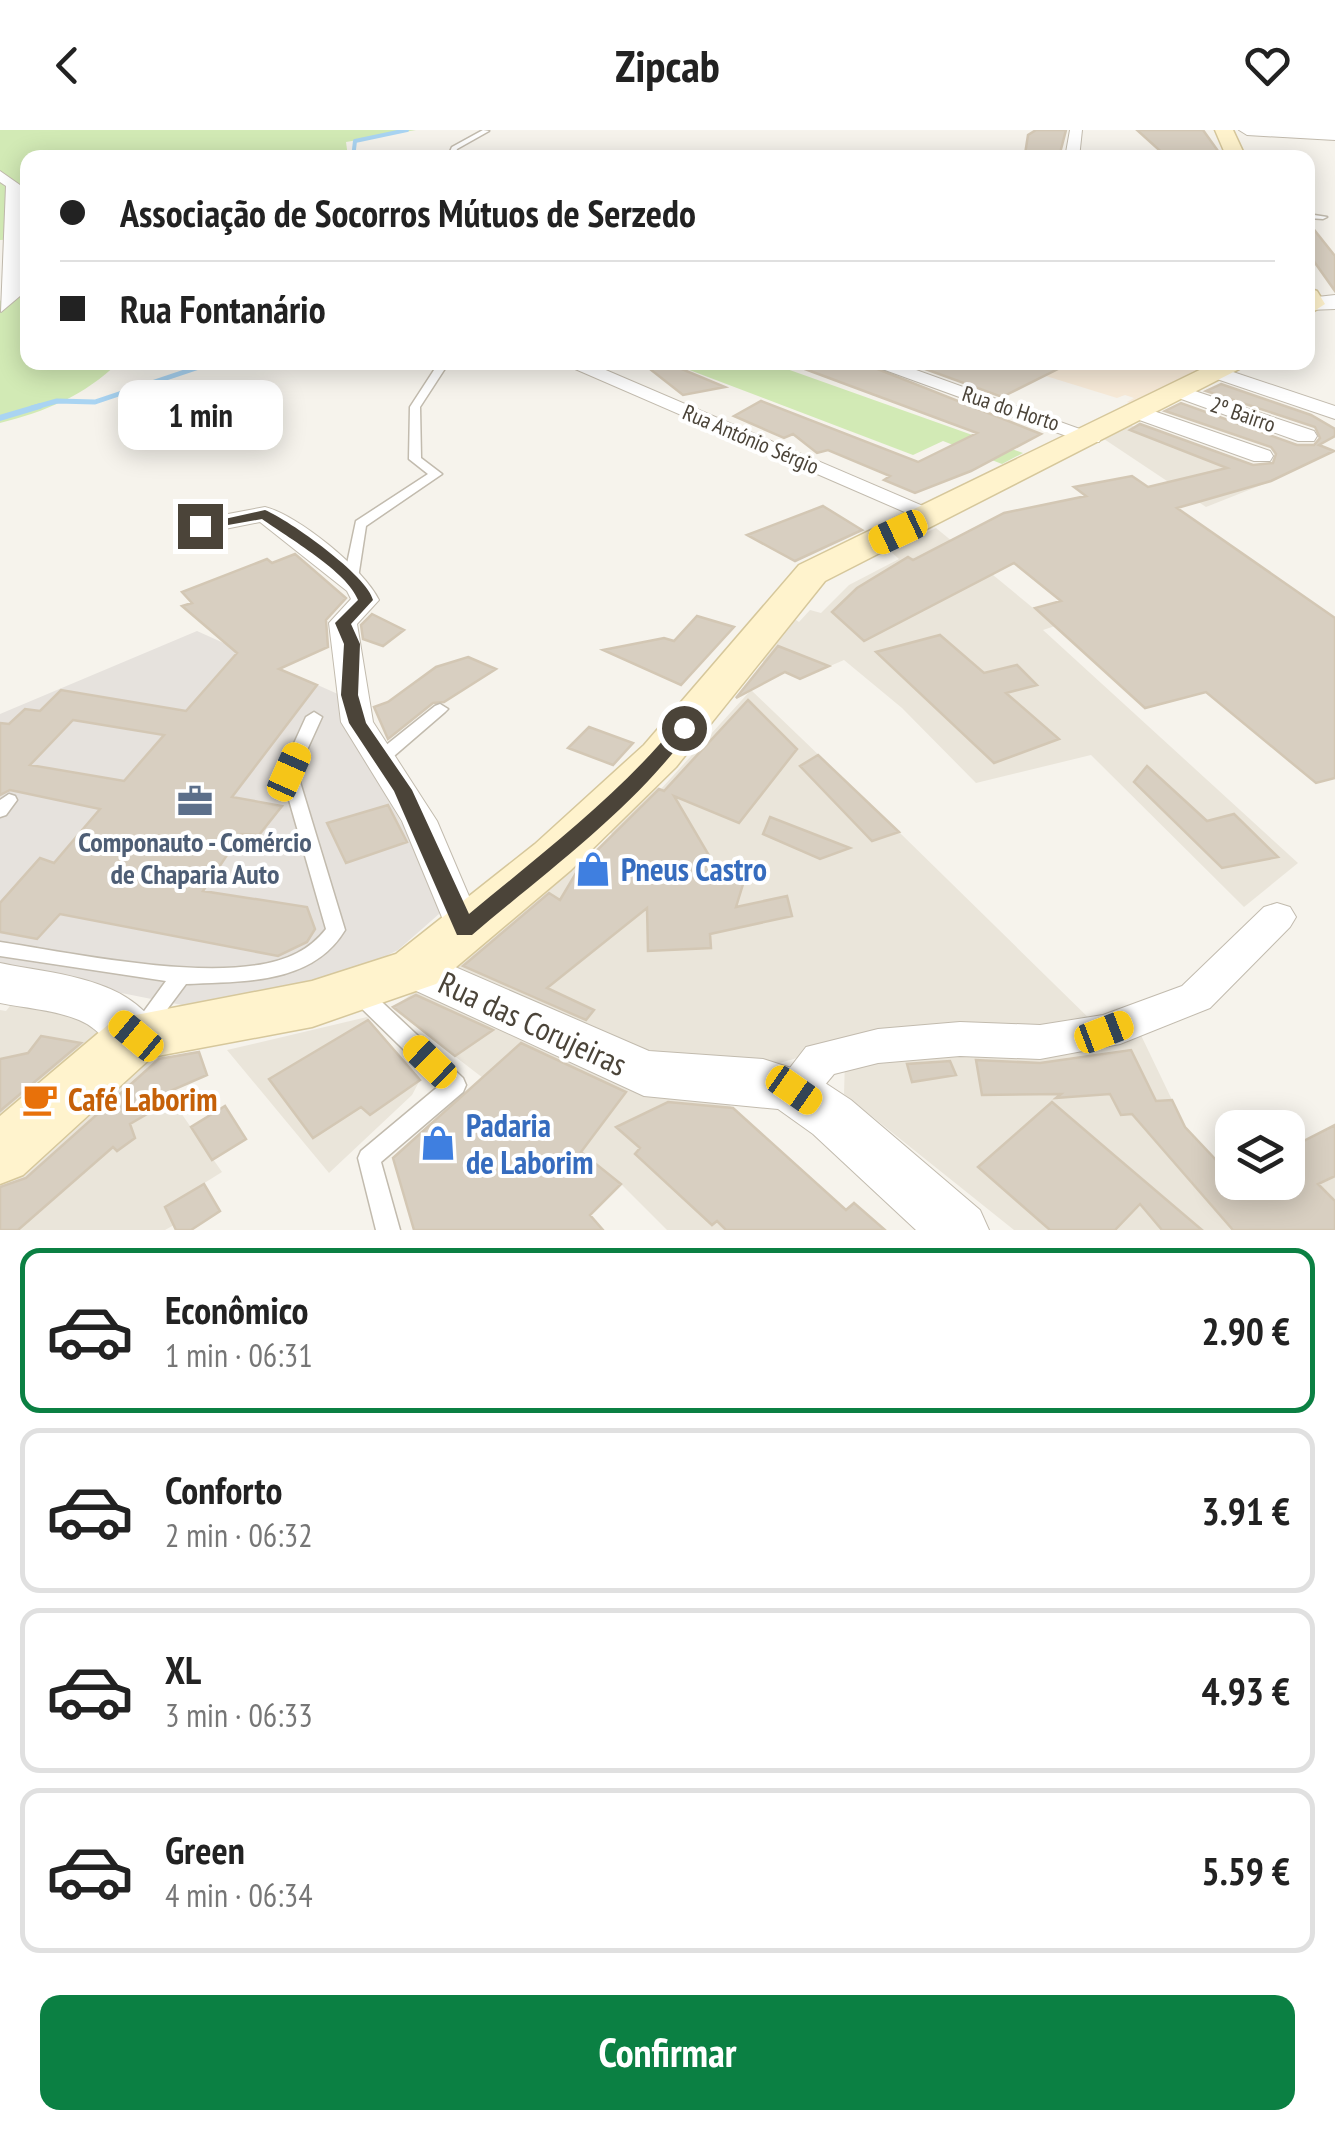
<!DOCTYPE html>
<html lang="pt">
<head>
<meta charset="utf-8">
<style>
  body { margin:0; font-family:"PT Sans Narrow",sans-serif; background:#f6f6f6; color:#222; height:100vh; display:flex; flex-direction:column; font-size:38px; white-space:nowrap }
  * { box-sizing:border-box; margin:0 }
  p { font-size:32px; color:#767676 }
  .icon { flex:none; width:55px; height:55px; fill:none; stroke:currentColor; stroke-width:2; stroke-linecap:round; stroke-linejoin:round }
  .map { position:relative; height:1100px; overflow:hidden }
  .panel { display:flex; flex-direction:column; background:#fff; flex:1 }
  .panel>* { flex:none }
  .guide { position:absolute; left:20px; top:20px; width:1295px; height:220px; border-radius:20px; box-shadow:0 5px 25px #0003; display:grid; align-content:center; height:220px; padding:0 40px; background:#fff }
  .fabs { position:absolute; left:1215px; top:980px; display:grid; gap:20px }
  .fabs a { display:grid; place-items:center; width:90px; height:90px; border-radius:20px; background:#fff; box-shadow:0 5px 25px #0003; font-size:50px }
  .end { position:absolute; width:45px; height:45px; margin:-22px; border:12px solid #4b4439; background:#fff; box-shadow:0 0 0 5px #fff }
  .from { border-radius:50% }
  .bubble { position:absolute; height:70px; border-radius:20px; background:#fff; box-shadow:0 5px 25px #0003; font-size:32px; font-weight:600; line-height:70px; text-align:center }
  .car { position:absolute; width:30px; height:60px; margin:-30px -15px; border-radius:12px; box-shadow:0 0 8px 2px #0007; background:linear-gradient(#f5c518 24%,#345 0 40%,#f5c518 0 76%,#345 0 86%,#f5c518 0) }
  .guide b { display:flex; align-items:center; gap:35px; height:95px; font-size:38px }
  .guide b+b { border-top:2px solid #e0e0e0 }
  .guide i { width:25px; height:25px; background:#222 }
  ul { padding:18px 0 0; list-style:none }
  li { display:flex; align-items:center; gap:30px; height:165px; margin:0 20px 15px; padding:0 20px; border:5px solid #e0e0e0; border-radius:20px }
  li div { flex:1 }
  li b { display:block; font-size:38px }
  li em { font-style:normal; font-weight:600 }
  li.selected { border-color:#0b8043 }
  li>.icon { width:90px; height:90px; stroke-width:1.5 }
  .cta { display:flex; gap:20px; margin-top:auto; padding:20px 40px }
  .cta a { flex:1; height:115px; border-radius:20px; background:#0b8043; color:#fff; font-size:40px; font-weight:600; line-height:115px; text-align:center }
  header { display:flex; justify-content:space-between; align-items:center; height:130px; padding:0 40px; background:#fff; font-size:45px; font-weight:600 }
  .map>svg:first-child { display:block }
  .residential { fill:#eae5da }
  .commercial { fill:#f7ead8 }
  .industrial { fill:#e6e2dd }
  .green { fill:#d2eab5 }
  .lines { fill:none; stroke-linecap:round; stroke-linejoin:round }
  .stream-far2 { stroke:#a9d4f2; stroke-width:4 }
  .stream-far1 { stroke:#a9d4f2; stroke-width:5 }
  .stream { stroke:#a9d4f2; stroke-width:6 }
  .building { fill:#d8cfc1; stroke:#d3c7b4; stroke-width:2.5; fill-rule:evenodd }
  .service-casing { stroke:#c2bbae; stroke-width:3 }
  .minor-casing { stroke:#c2bbae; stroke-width:2 }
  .tertiary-casing { stroke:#c2bbae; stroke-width:2 }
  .secondary-casing { stroke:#d6c79b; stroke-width:3 }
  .service { fill:#fff; fill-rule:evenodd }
  .minor { fill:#fff; fill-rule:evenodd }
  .tertiary { fill:#fff; fill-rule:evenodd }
  .secondary { fill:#fff3cd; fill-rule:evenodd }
  .route { fill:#4b4439 }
  .labels { text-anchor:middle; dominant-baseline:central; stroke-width:8; stroke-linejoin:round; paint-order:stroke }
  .far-street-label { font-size:22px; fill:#4b4439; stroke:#fff }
  .service-label { font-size:28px; font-weight:bold; fill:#4e5e75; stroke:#fff }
  .near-shop-label { font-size:32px; font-weight:bold; fill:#366cbe; stroke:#fff; text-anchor:start }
  .near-street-label { font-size:32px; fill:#4b4439; stroke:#fff }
  .near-food-label { font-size:32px; font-weight:bold; fill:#c56008; stroke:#fff; text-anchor:start }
</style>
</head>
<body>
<header><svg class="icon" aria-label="back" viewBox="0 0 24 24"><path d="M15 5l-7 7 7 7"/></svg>Zipcab<svg class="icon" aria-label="heart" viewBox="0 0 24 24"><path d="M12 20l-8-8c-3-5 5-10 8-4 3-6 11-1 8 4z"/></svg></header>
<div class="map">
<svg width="1335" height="1100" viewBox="0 0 1335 1100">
  <rect width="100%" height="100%" fill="#f6f3ec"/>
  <path class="residential" d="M1130 295 1269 352 1206 377 1104 309Z
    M936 398 1055 496 1043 500 1298 733 1244 777 1091 625 976 653 902 578 844 530 800 549 755 528 789 485 799 492 810 480 821 483 849 455 899 429 889 420Z
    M751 560 899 702 1099 898 867 908 776 934 643 935 439 846 614 706 604 697 645 652 661 659Z
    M427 853 713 960 845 1079 854 1073 885 1100H667L621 1054 392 878Z
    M17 867 99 887V917L0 1011V880L6 881Z
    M367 887 420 950 412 965 329 1043 227 920Z
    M1138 899 1185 997 1232 1047V1052H1288V1019L1335 995V1100H1014L844 964 845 930Z
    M165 918V960L222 1042 166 1077 174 1095 165 1100H0V1052L110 954Z"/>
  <path class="commercial" d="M1004 233H1220L1140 276 1127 272 1134 268 1125 265 1117 268Z"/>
  <path class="industrial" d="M197 501 340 565V587L438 756 442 769 439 784 398 820 343 847 187 876 0 839V584Z"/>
  <path class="green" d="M0 0H416L346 12 348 27 28 28 27 109 0 110Z
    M27 155 28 232 118 233C85 265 45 282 0 293V171Z
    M671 233H770L1023 323 1002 334 943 311 913 325Z"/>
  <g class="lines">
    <path class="stream-far2" d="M353 28 355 11 407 0"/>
    <path class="stream-far1" d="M32 278 57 271 95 272 214 232"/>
    <path class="stream" d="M0 288 40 276"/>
  </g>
  <path class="building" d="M1036 0H1066L1059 27 1025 24 1028 5Z
    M1137 0H1203L1223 28H1168Z
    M1308 92 1335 126V161L1308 123Z
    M641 232H665L725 257 683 265Z
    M786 232H860L1041 304 971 341 915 363 884 350 890 346 828 320 817 323 793 304 784 308 734 286 761 271 918 332 977 303Z
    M906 232H1072L1002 267Z
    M1221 254 1311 285 1335 299V306L1319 315 1334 321 1271 351 1177 378 1335 488V648L1316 653 1206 562 1145 578 1035 478 1061 471 1014 433 864 511 832 482 857 458 908 427 913 430 1004 383 1086 366 1074 357 1132 346 1148 357 1227 338 1130 300 1140 294 1253 335 1273 333 1276 324 1271 317 1165 281 1181 273 1297 315H1314L1320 308 1315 297 1206 261Z
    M823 376 862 400 795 431 747 405Z
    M295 424 346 468 326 490 328 517 279 539 317 555 232 667 282 676 259 705 241 704 203 761 307 777 315 799 307 812 278 826 60 784 37 809 0 802V773L40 728 54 733 100 679 10 660 0 665V593L9 594 25 579 40 581 61 560 186 581 237 523 182 476 192 473 182 462 267 429 272 433ZM73 590 164 605 124 651 30 635Z
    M372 484 404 500 383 516 363 509 361 495Z
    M697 486 734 497 681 555 603 520 664 508 674 511Z
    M940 505 984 543 1017 535 1037 555 1006 563 1059 609 994 633 876 522Z
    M778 516 829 536 800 549 785 542 736 568Z
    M468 527 496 539 444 572 433 573 388 609 374 577 388 572 436 537Z
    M748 570 797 619 739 693 674 666 721 746 744 751 736 777 787 766 792 786 710 804 711 818 648 821 647 778 547 858 594 880 586 890 463 836 549 763 560 770 579 738 659 659 664 661Z
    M589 597 633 613 613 635 568 618Z
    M818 625 899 702 872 711 800 636Z
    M1147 636 1207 691 1234 684 1278 727 1222 738 1134 652Z
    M388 675 407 712 346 733 327 693Z
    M770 687 850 718 820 729 763 704Z
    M416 865 493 900 455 926 393 877Z
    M368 890 420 950 370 985 361 977 313 1008 269 949Z
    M41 906 81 913 0 981V929L28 923Z
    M521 913 626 962 581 1022 621 1054 590 1085 603 1100H414L393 1028Z
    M1131 920 1156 971 1172 970 1185 997 1232 1047V1052H1288V1019L1335 995V1046L1318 1054 1335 1071V1100H1233L1132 984 1121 985 1110 964 1056 968 1061 964 982 965 976 930 1040 933Z
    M199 922 207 945 154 968 159 977 130 994 135 1008 117 1021 113 1017 18 1100H0V1057L26 1048 159 929Z
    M950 931 956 945 912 952 907 934Z
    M668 972 733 978 846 1080 854 1073 885 1100H726L717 1091 712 1095 635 1024 640 1018 616 997Z
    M1052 972 1115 1026 1202 1100H1162L1140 1074 1115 1100H1050L978 1037Z
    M225 976 246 1009 212 1030 191 997Z
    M204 1054 220 1081 191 1100H176L165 1077Z"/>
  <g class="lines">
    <defs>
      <path id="service" d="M483 0 489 1 457 19 454 28H447L452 17Z
        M1161 25 1164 28H1127L1130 26Z
        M1308 84 1327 87 1323 89 1308 88Z
        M431 232H442L446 237 420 277 421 328 442 344 366 396 358 448 356 451H346L344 448 356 391 428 344 409 329 410 277 436 237Z
        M440 574 448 579 445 582 387 632H375L373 628 375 624 435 576Z
        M314 582 322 587 297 642 345 800C312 855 243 851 186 854L151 901 144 903 137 901 134 895 166 851 0 826V812C74 823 231 858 297 823 309 817 318 809 326 799L281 642 306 587Z
        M9 664 15 666 17 670 6 685 0 687V670Z
        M361 857 368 859 463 948 466 955 463 962 381 1032 400 1100H376L358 1028 361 1021 440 955 354 871 351 865 354 859Z"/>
      <path id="minor" d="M1070 0H1082L1079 28H1065Z
        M0 41 20 55V166L1 182 6 56 0 52Z
        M559 232H587L944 385 932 392 923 390Z
        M863 232H894L1102 307 1099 312H1083Z
        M1218 237 1335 276V289L1211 247V239Z
        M1180 256 1314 301 1317 306 1314 311H1298L1173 266 1170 262Z
        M1139 276 1270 321 1273 326 1270 331H1254L1131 287V277Z
        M265 377C298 385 364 439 379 470L357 494 373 592 437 691 483 799 477 809 464 813 451 809 402 691 341 592 329 493 351 469 347 461 260 392 200 404 187 396 191 391Z
        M1277 773 1290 777 1296 787 1290 797 1210 878 1120 914 1040 929 960 926 878 933 834 944 809 974 794 980 779 974 772 961 806 917 878 899 960 892 1040 895 1103 885 1182 856 1264 777Z"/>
      <path id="tertiary" d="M1239 0H1335V10L1247 5Z
        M1335 165V179L1308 180V168Z
        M416 820 649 921 763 929 813 945 851 970 980 1080 989 1100H916L813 1004 778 979 644 966 399 853 392 839 399 825Z
        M0 833C57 845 133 847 162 906L154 921C111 936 111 903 79 890 55 880 25 878 0 873Z"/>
      <path id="secondary" d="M1215 0H1233L1246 28H1227Z
        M1308 158 1317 161 1325 174 1308 185Z
        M1216 232H1253L825 451 676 637 571 740 436 854 312 897 152 927 23 1045 0 1054V986L115 889 312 851 396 824 535 714 644 615 799 435Z"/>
    </defs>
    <use href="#service" class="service-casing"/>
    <use href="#minor" class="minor-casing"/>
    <use href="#tertiary" class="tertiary-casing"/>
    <use href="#secondary" class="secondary-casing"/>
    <use href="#service" class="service"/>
    <use href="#minor" class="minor"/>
    <use href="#tertiary" class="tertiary"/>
    <use href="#secondary" class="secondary"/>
  </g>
  <path class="route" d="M265 380C289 390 368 446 373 470L351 494 360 514 358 565 366 593 412 660 469 784C541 724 618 666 677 594L692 598C635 678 547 741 472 805H457L394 661 349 593 341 565 344 514 335 493 358 470C348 442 287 407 262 389L200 400 193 396Z"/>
  <defs>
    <symbol id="office-bare" viewBox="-9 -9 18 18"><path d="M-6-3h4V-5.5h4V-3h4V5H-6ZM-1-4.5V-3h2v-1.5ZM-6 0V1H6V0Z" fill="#5c6f8a" stroke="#fff" stroke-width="2.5" paint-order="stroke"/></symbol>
    <symbol id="shop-bare" viewBox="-9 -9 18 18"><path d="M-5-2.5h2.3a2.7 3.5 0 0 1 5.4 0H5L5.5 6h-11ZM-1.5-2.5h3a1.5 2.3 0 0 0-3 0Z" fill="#3f7fe0" stroke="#fff" stroke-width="2.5" paint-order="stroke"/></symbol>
    <symbol id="cafe-bare" viewBox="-9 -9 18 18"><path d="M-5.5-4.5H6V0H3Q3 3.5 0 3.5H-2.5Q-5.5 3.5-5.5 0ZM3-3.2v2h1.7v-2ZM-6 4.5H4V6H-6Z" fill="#e8710a" stroke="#fff" stroke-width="2.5" paint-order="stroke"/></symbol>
  </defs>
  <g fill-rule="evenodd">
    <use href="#office-bare" x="170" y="646" width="50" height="50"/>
    <use href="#shop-bare" x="568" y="714" width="50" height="50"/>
    <use href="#cafe-bare" x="15" y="944" width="50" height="50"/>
    <use href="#shop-bare" x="413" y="988" width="50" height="50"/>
  </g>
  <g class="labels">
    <g class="far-street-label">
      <text transform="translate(1011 278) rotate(18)">Rua do Horto</text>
      <text transform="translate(1243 284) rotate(19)">2º Bairro</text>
      <text transform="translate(751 309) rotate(23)">Rua António Sérgio</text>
    </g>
    <g class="service-label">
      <text x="195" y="711">Componauto - Comércio<tspan x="195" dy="32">de Chaparia Auto</tspan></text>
    </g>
    <g class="near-shop-label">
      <text x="621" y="739">Pneus Castro</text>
      <text x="466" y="995">Padaria<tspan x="466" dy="37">de Laborim</tspan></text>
    </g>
    <g class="near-street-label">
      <text transform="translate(533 893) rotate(25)">Rua das Corujeiras</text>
    </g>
    <g class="near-food-label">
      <text x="68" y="969">Café Laborim</text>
    </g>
  </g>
</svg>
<div class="fabs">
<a><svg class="icon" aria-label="layers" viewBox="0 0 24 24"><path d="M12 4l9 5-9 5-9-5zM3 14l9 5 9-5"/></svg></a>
</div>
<i class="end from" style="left:684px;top:598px"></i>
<i class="end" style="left:200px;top:396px"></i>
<div class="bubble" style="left:118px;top:250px;width:165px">1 min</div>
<i class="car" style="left:898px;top:402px;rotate:245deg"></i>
<i class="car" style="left:289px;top:642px;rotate:24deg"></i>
<i class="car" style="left:1104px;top:902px;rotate:69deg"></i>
<i class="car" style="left:136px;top:906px;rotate:310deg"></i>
<i class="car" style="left:430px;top:932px;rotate:314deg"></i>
<i class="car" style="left:794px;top:960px;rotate:125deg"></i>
<div class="guide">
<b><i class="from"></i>Associação de Socorros Mútuos de Serzedo</b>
<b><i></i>Rua Fontanário</b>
</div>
</div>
<section class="panel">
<ul>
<li class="selected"><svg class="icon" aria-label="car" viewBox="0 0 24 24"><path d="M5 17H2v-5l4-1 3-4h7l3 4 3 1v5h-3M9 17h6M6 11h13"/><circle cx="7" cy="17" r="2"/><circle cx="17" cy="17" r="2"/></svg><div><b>Econômico</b><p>1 min · 06:31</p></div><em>2.90 €</em></li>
<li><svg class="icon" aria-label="car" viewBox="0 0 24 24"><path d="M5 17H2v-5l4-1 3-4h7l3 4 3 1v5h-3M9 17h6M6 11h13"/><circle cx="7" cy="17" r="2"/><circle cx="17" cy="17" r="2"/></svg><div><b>Conforto</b><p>2 min · 06:32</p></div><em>3.91 €</em></li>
<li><svg class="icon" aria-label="car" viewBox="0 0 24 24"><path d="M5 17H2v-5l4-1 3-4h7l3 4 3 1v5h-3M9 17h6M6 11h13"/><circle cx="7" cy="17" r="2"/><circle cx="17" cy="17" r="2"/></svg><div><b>XL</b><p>3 min · 06:33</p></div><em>4.93 €</em></li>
<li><svg class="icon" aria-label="car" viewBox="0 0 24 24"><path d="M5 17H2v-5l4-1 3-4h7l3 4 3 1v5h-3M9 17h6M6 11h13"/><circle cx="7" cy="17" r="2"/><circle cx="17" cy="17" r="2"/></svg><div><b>Green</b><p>4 min · 06:34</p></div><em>5.59 €</em></li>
</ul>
<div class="cta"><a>Confirmar</a></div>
</section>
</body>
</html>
